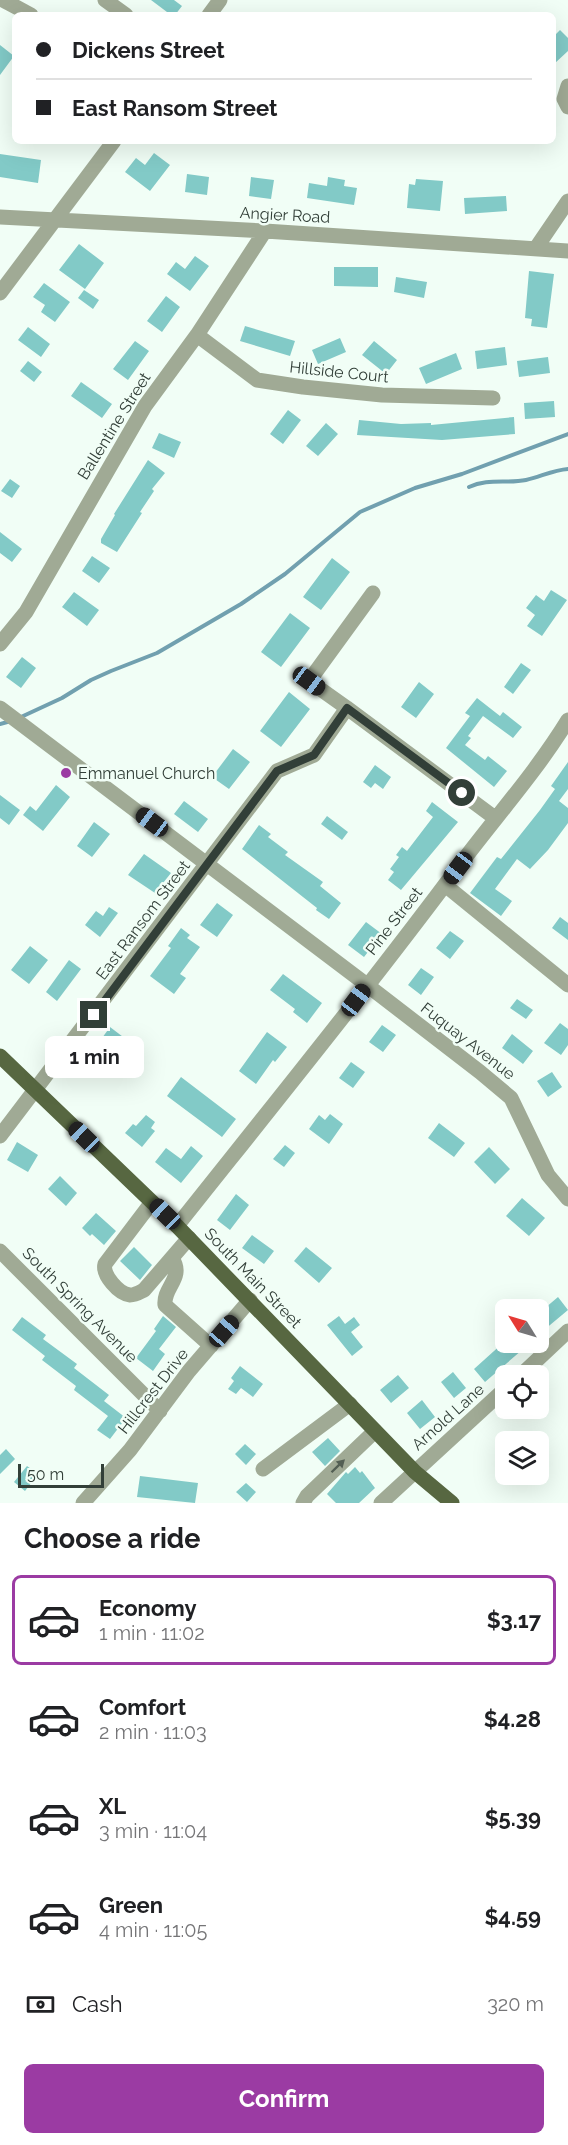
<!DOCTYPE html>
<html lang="en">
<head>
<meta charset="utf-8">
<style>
  body { margin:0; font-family:Raleway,sans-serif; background:#f6f6f6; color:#202124; height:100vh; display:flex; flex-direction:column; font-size:22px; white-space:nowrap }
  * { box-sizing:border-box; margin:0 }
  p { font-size:20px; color:#757577 }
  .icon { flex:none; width:33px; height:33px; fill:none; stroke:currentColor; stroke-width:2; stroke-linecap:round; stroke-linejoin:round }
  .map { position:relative; height:1503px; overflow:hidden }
  .details { display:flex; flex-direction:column; background:#fff; flex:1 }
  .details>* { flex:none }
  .guide { position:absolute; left:12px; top:12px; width:544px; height:132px; border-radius:9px; box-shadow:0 6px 24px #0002; display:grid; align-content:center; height:132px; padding:0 24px; background:#fff }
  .needle { width:39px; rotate:307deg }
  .buttons { position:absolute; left:495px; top:1299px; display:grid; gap:12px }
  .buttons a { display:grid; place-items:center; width:54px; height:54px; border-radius:9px; background:#fff; box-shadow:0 6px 24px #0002; font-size:30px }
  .scale { position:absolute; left:18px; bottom:15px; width:86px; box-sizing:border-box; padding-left:6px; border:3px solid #323f38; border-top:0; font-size:16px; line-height:21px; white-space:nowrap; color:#323f38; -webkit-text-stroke:4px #f1fef6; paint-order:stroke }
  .end { position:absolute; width:27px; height:27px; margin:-14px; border:8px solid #323f38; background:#fff; box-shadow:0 0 0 3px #fff }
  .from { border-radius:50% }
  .bubble { position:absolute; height:42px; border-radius:9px; background:#fff; box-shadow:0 6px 24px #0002; font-size:20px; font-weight:700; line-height:42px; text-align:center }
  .car { position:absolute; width:18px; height:36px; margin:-18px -9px; border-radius:8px; box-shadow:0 0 4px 2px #0007; background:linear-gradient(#222 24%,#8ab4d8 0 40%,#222 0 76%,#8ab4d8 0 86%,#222 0) }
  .guide b { display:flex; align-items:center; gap:21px; height:57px; font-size:22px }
  .guide b+b { border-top:2px solid #e0e0e0 }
  .guide i { width:15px; height:15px; background:#202124 }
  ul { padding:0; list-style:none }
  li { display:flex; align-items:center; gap:18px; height:90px; margin:0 12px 9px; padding:0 12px; border:3px solid transparent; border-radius:9px }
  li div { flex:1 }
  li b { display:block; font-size:22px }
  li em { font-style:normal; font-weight:700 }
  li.active { border-color:#9b3ba3 }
  li>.icon { width:54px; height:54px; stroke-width:1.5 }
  h2 { padding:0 24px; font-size:27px; line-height:72px }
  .pay { display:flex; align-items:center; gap:15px; height:66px; padding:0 24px; font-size:22px }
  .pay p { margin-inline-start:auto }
  .primary-button { display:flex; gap:12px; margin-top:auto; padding:12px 24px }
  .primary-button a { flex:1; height:69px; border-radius:9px; background:#9b3ba3; color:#fff; font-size:24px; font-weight:700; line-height:69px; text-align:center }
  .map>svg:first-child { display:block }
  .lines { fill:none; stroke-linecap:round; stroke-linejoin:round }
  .stream { stroke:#71a0af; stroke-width:4 }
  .building { fill:#82cac7 }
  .minor { stroke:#a0aa95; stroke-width:15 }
  .major { stroke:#576741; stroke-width:15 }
  .oneway { fill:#535f54 }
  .route { stroke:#323f38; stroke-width:8 }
  .poi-dot { fill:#9b3ba3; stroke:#f1fef6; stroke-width:2 }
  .labels { text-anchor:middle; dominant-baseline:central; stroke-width:5; stroke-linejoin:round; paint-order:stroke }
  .street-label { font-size:16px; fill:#323f38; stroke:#f1fef6 }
  .poi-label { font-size:16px; fill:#323f38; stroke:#f1fef6; text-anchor:start }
</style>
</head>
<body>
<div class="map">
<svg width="568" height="1503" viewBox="0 0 568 1503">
  <rect width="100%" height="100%" fill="#f1fef6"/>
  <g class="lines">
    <path class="stream" d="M469 487C488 478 506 484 526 480 540 477 553 470 568 469
      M21 717 62 698 91 680 111 671 157 653 241 604 285 574 360 512 415 488 462 474 568 434
      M0 724 11 721"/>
  </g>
  <path class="building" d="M151 0H174L182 6 175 15H171Z
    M560 30 568 38V51L554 64V36Z
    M0 45 14 56 0 75Z
    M154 153 170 165 150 191 125 172 136 158 145 165Z
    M0 154 41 160 38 183 0 177Z
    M187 174 209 177 207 195 185 192Z
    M251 177 274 180 271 199 249 196Z
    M328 177 345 180 344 186 357 188 354 205 307 198 309 183 327 186Z
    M416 179 443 181 440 211 407 208 409 184 415 185Z
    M506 196 507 211 465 214 464 198Z
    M79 244 104 263 85 289 59 270Z
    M195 256 209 266 190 291 167 274 176 262 185 269Z
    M334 267H378V287L334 286Z
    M529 271 554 274 547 328 531 326 532 319 525 318Z
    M396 277 427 282 424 298 394 292Z
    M44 283 70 302 55 322 41 312 45 305 33 297Z
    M84 290 99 300 93 309 78 298Z
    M166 296 180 307 162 332 147 321Z
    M245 326 295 341 290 356 240 341Z
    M28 327 50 344 41 357 18 340Z
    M340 338 346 352 318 364 312 350Z
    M135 341 149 351 128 380 113 369Z
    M374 341 397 360 386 374 362 355Z
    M505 347 507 365 477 369 475 351Z
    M456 353 462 369 426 384 419 368Z
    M548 357 550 373 519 377 517 361Z
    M28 361 42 372 34 382 20 371Z
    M81 382 112 404 102 418 71 396Z
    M554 401 555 417 525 419 524 403Z
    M288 410 301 420 283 444 270 434Z
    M514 417 515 434 442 440 357 435 359 420 401 424 431 423V425Z
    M326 423 338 434 318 456 306 446Z
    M159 433 181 442 174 458 152 448Z
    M148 460 165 473 152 489 154 491 140 512 142 513 117 552 101 543V539L115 515 114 514Z
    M10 479 20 486 12 498 1 491Z
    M0 532 22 549 12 562 0 553Z
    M92 556 110 568 99 583 82 571Z
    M332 558 350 572 321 610 303 597Z
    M551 590 567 600 542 636 527 626 535 615 526 608 536 595 544 601Z
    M74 592 99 610 87 626 62 607Z
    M290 613 310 628 281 667 261 652Z
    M22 657 36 668 21 688 6 677Z
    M521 663 531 670 513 694 504 687Z
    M419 682 434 694 416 718 401 707Z
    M289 692 310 709 281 747 260 731Z
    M477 698 500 716 503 712 522 727 513 738 483 716 468 736 471 738 465 745 485 760 488 756 507 771 494 787 446 748 470 716 465 713Z
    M233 749 250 762 229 789 212 777Z
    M568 762V789L559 801 568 808V823L548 850 530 869 517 859 495 889 512 901 501 916 470 893 497 857 501 859 540 810 555 789 551 786Z
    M375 765 391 777 383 789 375 783 371 788 363 782Z
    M56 785 70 797 43 831 23 815 30 806 36 811Z
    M0 795 20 810 9 825 0 818Z
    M184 801 208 819 198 832 174 814Z
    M432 802 458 822 401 890 388 880 394 872 390 869 399 857 396 855 402 847 407 851 433 817 426 811Z
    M327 816 348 832 342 840 321 824Z
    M94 822 110 834 92 857 77 846Z
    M259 825 271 834 268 837 288 852 285 855 323 882 320 886 341 903 329 919 316 910 317 908 242 849Z
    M144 854 171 873 155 893 128 875Z
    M217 903 233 915 217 937 200 925Z
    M109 907 118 913 100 937 85 925 96 911 103 916Z
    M560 917 568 923V940L552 928Z
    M366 922 382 934 364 957 348 945Z
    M181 928 190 935 187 938 200 947 180 974 186 978 174 994 150 976 171 948 168 946Z
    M450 931 464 941 450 959 436 948Z
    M30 946 48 960 29 984 11 970Z
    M69 960 81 969 57 1001 46 992Z
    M421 968 434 977 421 995 408 985Z
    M283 974 322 1003 307 1023 293 1012 295 1009 270 990Z
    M517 999 533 1010 526 1019 510 1008Z
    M560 1023 568 1029V1045L561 1055 544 1043Z
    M382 1025 396 1035 383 1052 369 1042Z
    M110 1027 131 1043 117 1061 97 1045Z
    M267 1032 287 1047 275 1062 273 1060 256 1084 239 1071Z
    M512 1034 533 1051 523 1064 502 1048Z
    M351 1062 365 1072 353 1088 339 1078Z
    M552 1072 562 1087 548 1097 537 1081Z
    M181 1077 236 1119 222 1137 167 1096Z
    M330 1114 343 1124 329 1144 309 1129 319 1115 325 1120Z
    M146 1115 155 1122 151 1128 155 1131 142 1147 125 1133 133 1124 136 1126Z
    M439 1123 465 1143 454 1157 428 1138Z
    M17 1142 38 1155 28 1172 7 1160Z
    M285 1145 295 1153 284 1167 273 1159Z
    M191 1146 203 1156 181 1183 155 1162 166 1148 181 1159Z
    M489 1147 510 1169 495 1184 474 1162Z
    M60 1176 77 1193 66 1206 48 1189Z
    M236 1194 249 1205 230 1230 217 1220Z
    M522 1198 545 1218 529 1236 506 1216Z
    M96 1213 116 1231 104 1245 92 1234 90 1236 82 1228Z
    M252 1235 274 1251 264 1264 242 1248Z
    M134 1247 152 1265 140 1280 120 1261Z
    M306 1247 332 1268 319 1283 294 1261Z
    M558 1297 568 1310 538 1335V1314Z
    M163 1316 176 1327 159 1349 165 1354 153 1371 136 1358 156 1331 154 1329Z
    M339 1316 345 1324 354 1317 360 1325 351 1332 363 1347 352 1356 327 1325Z
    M22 1317 46 1335 43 1339 77 1364 74 1368 109 1395 104 1401 126 1418 110 1439 97 1430 108 1416 74 1390 76 1386 42 1360 45 1356 12 1330Z
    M504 1342H515L522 1350 485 1382 474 1369Z
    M240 1366 263 1384 253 1397 241 1388 236 1394 228 1389 234 1381 231 1378Z
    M453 1372 466 1388 454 1398 441 1382Z
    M398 1375 409 1388 391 1403 380 1390Z
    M422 1400 435 1417 420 1429 407 1413Z
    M328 1438 340 1451 325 1466 312 1452Z
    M245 1444 256 1454 246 1465 235 1454Z
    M6 1449 15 1459 0 1474V1455Z
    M27 1466 38 1474 25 1491 14 1482Z
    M355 1467 360 1473 362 1471 375 1488 359 1503H336L327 1494 346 1472 348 1474Z
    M140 1476 198 1483 195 1503 137 1497Z
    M246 1483 256 1492 247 1502 236 1492Z"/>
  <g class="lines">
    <path class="minor" d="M3 0 31 15
      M105 0 126 15
      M209 15 220 0
      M568 86 564 99 568 107
      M0 217 265 231 568 251
      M536 248 568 201
      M0 293 114 141
      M197 335 257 380 303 387 382 395 493 398
      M0 644 26 612 145 406 197 335 265 231
      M0 708 367 985 480 1072 511 1098 548 1175 568 1199
      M347 708 309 681 373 593
      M445 885 568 985
      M0 1136 277 771 314 755 347 708 495 818
      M152 1202 105 1264C102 1275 119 1294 130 1295 136 1295 140 1292 144 1290L189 1238
      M177 1226C274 1104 372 983 465 858 500 812 538 769 568 720
      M0 1251 160 1411
      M172 1258C185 1278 163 1287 165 1305L211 1346
      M520 1376 568 1331
      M263 1469 350 1404
      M83 1503 130 1450 189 1371 250 1300
      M303 1503 307 1496 375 1431
      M381 1503 506 1388"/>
    <path class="major" d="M0 1056 177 1226 415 1472 452 1503"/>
  </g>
  <defs><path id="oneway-solid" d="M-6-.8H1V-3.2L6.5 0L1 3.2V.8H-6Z" transform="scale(1.5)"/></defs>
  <use class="oneway" href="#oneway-solid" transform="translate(338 1466) rotate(-44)"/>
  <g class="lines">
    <path class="route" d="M94 1015 277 771 314 755 347 708 462 793"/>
  </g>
  <circle class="poi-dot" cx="66" cy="773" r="6"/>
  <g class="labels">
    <g class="street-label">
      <text transform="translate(285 215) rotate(3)">Angier Road</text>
      <text transform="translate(339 372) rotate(6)">Hillside Court</text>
      <text transform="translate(114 426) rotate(-58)">Ballentine Street</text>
      <text transform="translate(143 920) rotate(-53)">East Ransom Street</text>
      <text transform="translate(394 921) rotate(-52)">Pine Street</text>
      <text transform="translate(468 1041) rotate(38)">Fuquay Avenue</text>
      <text transform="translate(253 1278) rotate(46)">South Main Street</text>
      <text transform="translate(80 1305) rotate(45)">South Spring Avenue</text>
      <text transform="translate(153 1391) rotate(-52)">Hillcrest Drive</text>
      <text transform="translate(448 1417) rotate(-42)">Arnold Lane</text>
    </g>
    <g class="poi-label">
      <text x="78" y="773">Emmanuel Church</text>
    </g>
  </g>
</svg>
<div class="buttons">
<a><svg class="needle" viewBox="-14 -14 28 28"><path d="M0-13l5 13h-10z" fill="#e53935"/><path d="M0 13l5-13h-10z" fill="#757577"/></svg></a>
<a><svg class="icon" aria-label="locate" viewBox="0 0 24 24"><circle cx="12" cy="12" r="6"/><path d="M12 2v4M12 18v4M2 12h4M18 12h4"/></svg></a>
<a><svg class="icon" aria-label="layers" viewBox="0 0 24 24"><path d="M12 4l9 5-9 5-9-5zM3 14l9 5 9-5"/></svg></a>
</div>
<div class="scale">50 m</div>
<i class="end from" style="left:462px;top:793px"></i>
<i class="end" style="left:94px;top:1015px"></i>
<div class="bubble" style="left:45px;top:1036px;width:99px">1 min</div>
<i class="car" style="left:309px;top:681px;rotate:126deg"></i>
<i class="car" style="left:152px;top:822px;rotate:307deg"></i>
<i class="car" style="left:458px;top:868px;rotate:217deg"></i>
<i class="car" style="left:356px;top:1000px;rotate:37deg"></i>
<i class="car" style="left:84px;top:1137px;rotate:314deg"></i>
<i class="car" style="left:165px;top:1214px;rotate:314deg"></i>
<i class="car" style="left:224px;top:1331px;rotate:41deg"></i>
<div class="guide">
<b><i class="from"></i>Dickens Street</b>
<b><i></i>East Ransom Street</b>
</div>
</div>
<section class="details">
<h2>Choose a ride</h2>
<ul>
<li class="active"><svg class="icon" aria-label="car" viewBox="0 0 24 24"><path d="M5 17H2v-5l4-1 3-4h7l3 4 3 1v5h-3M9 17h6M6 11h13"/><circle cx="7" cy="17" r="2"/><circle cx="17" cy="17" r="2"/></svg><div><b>Economy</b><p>1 min · 11:02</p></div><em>$3.17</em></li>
<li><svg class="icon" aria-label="car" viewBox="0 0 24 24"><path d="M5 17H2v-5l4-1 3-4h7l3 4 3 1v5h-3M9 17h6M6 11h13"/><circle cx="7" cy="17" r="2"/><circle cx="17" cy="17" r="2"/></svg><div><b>Comfort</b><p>2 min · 11:03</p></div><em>$4.28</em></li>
<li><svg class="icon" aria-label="car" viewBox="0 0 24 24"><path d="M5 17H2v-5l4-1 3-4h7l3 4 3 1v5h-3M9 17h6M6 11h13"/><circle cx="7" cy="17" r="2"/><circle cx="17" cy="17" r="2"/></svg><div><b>XL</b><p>3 min · 11:04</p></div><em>$5.39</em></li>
<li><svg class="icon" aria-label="car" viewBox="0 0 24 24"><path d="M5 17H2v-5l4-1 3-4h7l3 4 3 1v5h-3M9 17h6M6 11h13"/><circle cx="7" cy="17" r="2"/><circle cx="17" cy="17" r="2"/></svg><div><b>Green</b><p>4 min · 11:05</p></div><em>$4.59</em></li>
</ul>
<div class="pay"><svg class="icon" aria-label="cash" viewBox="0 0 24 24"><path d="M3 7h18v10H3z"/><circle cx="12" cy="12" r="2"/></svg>Cash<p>320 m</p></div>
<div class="primary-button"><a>Confirm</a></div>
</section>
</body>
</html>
